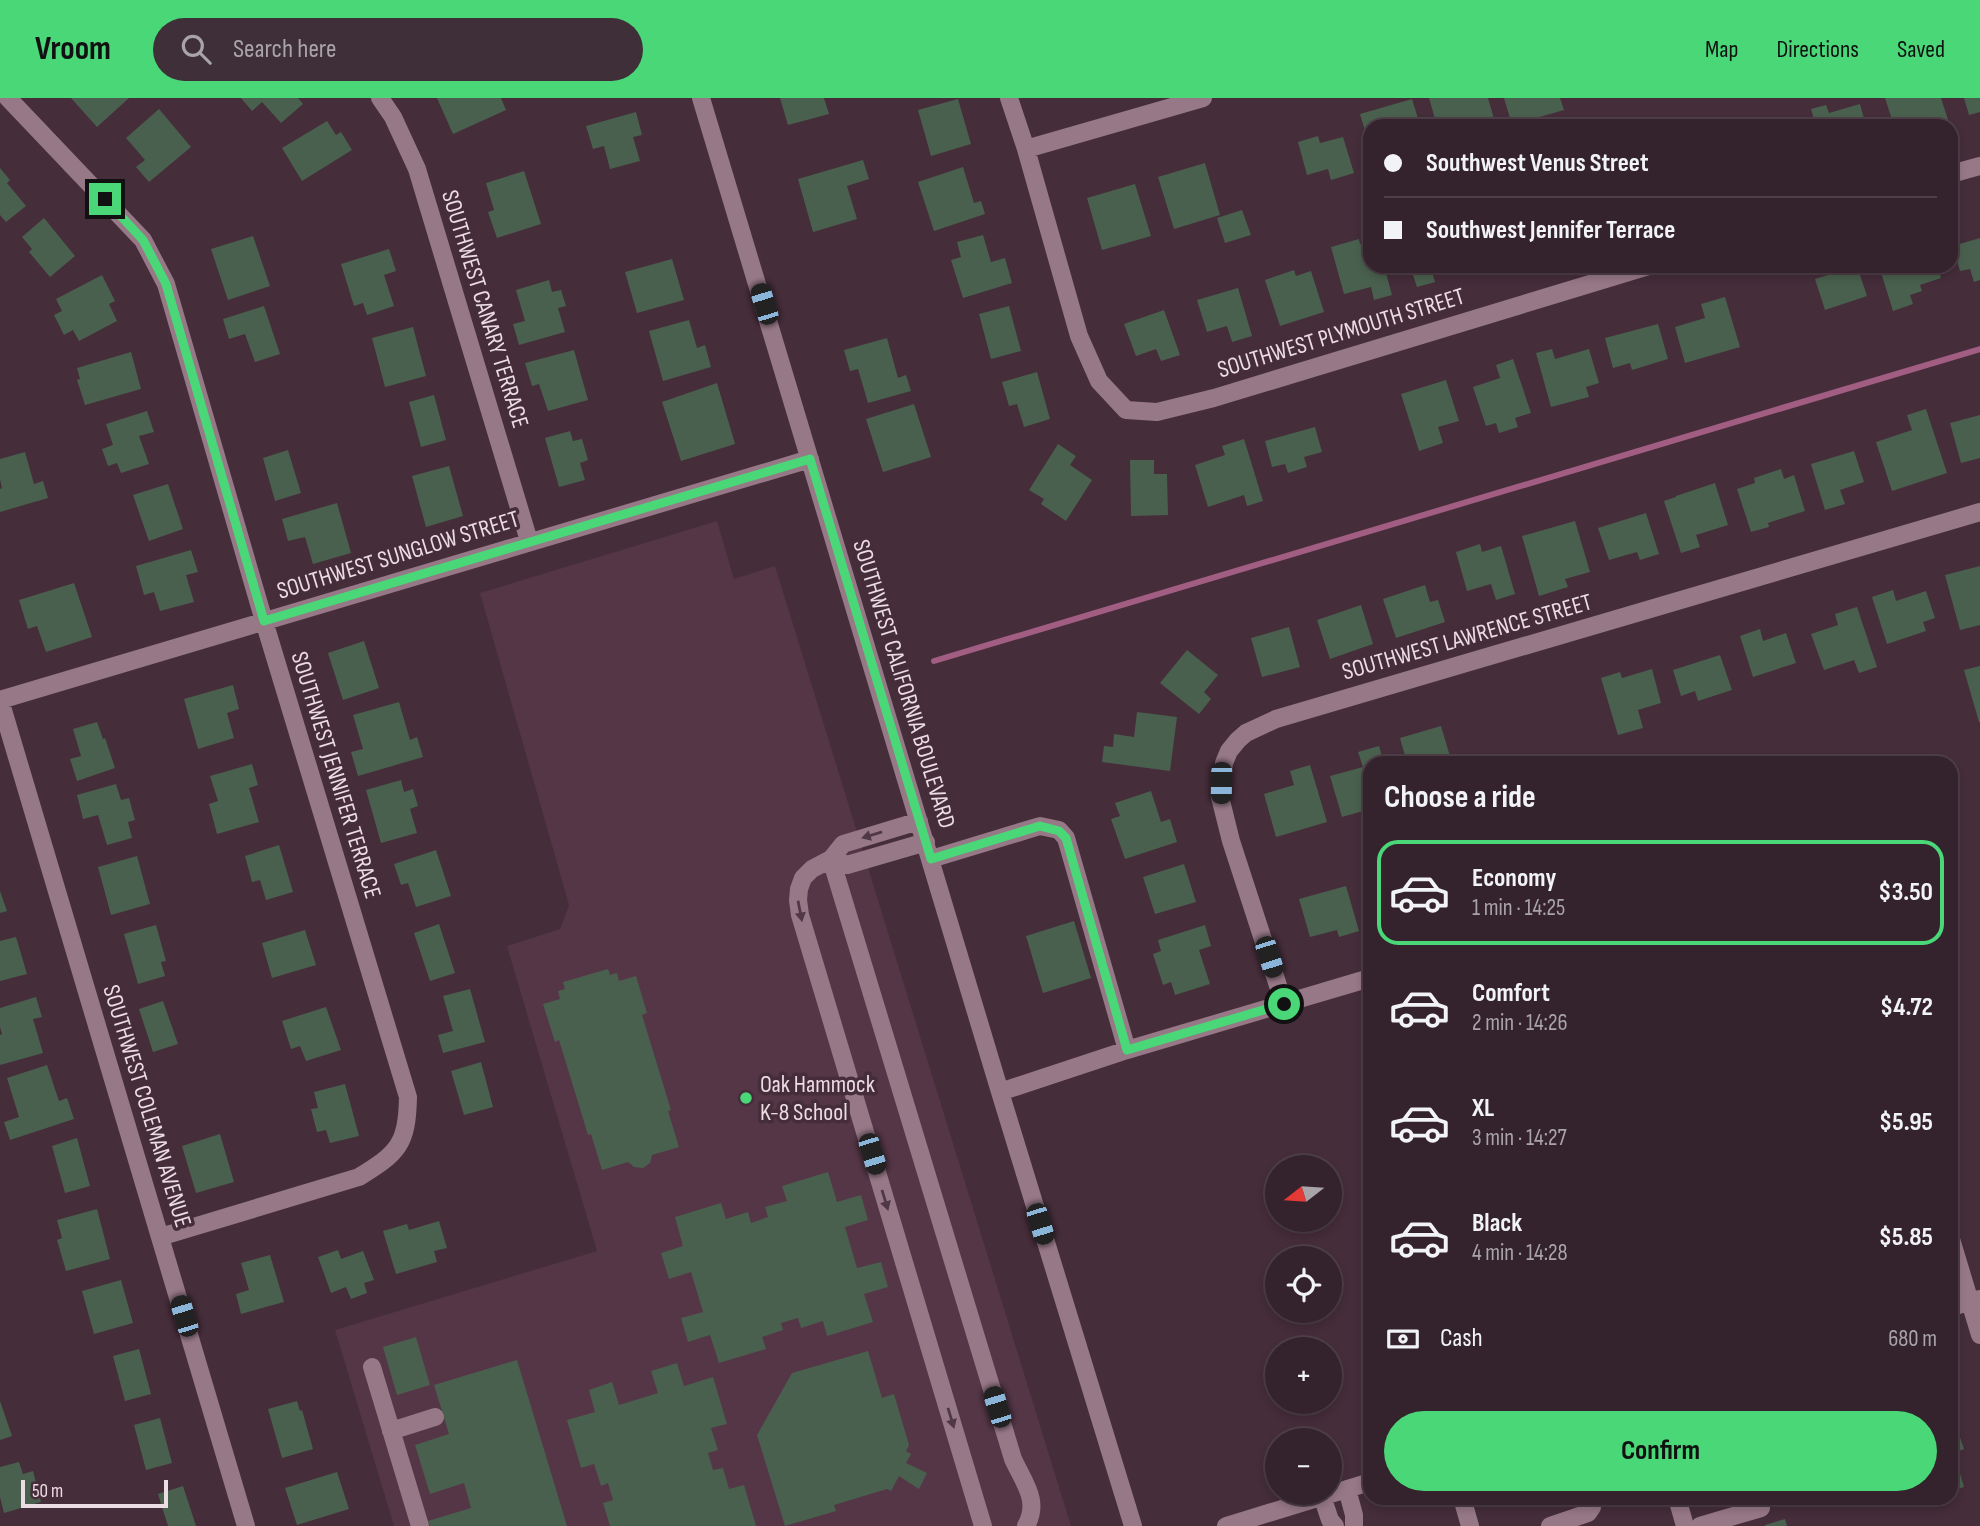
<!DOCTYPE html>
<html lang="en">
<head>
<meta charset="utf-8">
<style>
  body { margin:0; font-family:"Sofia Sans Condensed",sans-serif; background:#3f2f38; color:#f1f3f6; height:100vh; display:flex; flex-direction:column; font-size:26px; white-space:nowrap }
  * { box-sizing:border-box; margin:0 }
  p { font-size:23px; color:#a9a4a9 }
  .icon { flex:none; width:38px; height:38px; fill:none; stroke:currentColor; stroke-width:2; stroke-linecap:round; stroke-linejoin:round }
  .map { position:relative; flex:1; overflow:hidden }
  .details { position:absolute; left:1363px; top:658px; width:595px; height:749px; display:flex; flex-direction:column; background:#34222c; border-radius:21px; box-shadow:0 4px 10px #0003,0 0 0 2px #4e3f48 }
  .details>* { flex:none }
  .banner { position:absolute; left:1363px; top:21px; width:595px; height:154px; border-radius:21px; box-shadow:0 4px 10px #0003,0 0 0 2px #4e3f48; display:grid; align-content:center; height:154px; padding:0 21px; background:#34222c }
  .needle { width:46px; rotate:253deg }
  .tools { position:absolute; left:1265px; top:1057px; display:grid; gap:14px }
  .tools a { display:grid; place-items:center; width:77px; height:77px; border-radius:50%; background:#34222c; box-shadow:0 4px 10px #0003,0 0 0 2px #4e3f48; font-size:35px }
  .scale { position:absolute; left:21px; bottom:18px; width:147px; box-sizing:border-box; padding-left:7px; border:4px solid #ecdce3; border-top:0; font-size:19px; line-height:24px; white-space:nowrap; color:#ecdce3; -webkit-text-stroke:5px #452d3a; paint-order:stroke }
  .end { position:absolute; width:32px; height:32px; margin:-16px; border:9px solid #49d778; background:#111; box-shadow:0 0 0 4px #111 }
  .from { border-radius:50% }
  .car { position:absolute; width:21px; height:42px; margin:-21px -10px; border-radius:9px; box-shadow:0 0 5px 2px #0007; background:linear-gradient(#222 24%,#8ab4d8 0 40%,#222 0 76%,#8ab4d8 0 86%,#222 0) }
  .banner b { display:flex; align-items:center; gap:24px; height:66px; font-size:26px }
  .banner b+b { border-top:2px solid #4e3f48 }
  .banner i { width:18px; height:18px; background:#f1f3f6 }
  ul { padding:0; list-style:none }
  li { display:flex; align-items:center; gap:21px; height:105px; margin:0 14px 10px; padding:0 7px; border:4px solid transparent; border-radius:21px }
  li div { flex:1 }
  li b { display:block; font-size:26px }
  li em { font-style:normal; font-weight:700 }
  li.active { border-color:#49d778 }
  li>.icon { width:63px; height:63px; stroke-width:1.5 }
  h2 { padding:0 21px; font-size:32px; line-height:84px }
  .pay { display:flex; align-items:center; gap:18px; height:77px; padding:0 21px; font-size:26px }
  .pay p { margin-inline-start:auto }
  .cta { display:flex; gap:14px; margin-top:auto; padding:14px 21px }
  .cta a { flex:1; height:80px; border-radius:42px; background:#49d778; color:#111; font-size:28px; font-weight:700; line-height:80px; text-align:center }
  header { display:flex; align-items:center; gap:42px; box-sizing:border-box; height:98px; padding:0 35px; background:#49d778; color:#111 }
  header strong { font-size:33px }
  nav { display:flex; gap:38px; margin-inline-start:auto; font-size:24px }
  .search { width:490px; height:63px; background:#3f2f38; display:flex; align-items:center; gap:18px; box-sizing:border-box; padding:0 24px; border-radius:38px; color:#a9a4a9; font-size:26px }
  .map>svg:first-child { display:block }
  .built { fill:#543646 }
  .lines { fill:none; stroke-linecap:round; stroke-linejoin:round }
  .stream { stroke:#a15d82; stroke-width:6 }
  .building { fill:#4a604e }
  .minor { stroke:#977887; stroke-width:18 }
  .oneway { fill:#513846 }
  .route { stroke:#49d778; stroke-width:9 }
  .poi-dot { fill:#49d778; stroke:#452d3a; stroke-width:2.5 }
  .labels { text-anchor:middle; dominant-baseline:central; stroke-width:7; stroke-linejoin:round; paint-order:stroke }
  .street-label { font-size:24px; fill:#ecdce3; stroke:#452d3a }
  .poi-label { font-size:24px; fill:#ecdce3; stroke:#452d3a; text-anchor:start }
</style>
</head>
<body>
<header>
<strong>Vroom</strong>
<div class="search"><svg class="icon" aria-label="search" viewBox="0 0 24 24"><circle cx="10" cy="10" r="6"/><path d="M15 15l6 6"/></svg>Search here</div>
<nav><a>Map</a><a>Directions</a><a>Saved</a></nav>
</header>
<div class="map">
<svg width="1980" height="1428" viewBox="0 0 1980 1428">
  <rect width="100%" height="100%" fill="#452d3a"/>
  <path class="built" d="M717 423 734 481 775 468 1071 1428H394L335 1232 597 1153 507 848 560 831 569 807 480 495Z"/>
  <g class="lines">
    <path class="stream" d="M934 563 1980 251"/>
  </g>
  <path class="building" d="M71 0H129L97 29Z
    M241 0H298L303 6 281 25 262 4 252 13Z
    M437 0H501L506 12 453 36Z
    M780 0H824L829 16 788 27Z
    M1429 0H1488L1496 28H1437Z
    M1504 0H1560L1564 12 1512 27Z
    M1885 0H1941L1950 28H1928L1927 26 1921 28H1894Z
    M1964 0H1980V14L1969 17Z
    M958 1 971 46 931 58 918 12Z
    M1412 1 1420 27 1370 28V42L1368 43 1360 16Z
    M1860 6 1866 28H1816L1811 11 1826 7 1829 15Z
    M159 11 191 49 149 84 136 69 145 62 126 40Z
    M636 14 642 37 633 39 640 63 610 71 604 48 593 51 586 28Z
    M1771 19 1774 28H1754L1753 25Z
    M327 23 336 37 341 34 352 52 302 83 282 50Z
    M1318 38 1320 45 1343 39 1354 75 1331 82 1328 71 1307 77 1298 44Z
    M863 62 869 81 847 88 857 121 813 134 798 81Z
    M1205 65 1220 117 1174 131 1158 79Z
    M963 69 974 105 981 103 985 116 934 133 918 84Z
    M0 70 10 82 7 85 26 108 6 124 0 117Z
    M524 73 541 126 497 140 488 114 494 112 486 85Z
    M1135 86 1151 138 1102 152 1087 100Z
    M1242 112 1251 137 1225 145 1217 120Z
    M44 120 75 158 50 179 29 154 32 151 22 139Z
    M983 137 991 164 1005 160 1012 185 963 200 951 162 961 159 957 144Z
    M253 138 270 188 228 202 211 151Z
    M1980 140V182L1974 184 1970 171 1960 173 1953 148Z
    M1359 141 1360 146 1370 143V168H1384L1392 197 1374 202 1371 189 1344 196 1331 149Z
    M389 151 396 173 384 177 394 208 367 217 363 205 354 208 341 166Z
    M672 161 684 202 637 215 625 174Z
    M1410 168H1436L1431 170 1435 184 1417 189Z
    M1857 168 1867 198 1825 212 1815 181Z
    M1879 168H1937L1941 180 1920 187 1922 193 1910 197 1913 206 1893 213Z
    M1294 172 1296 178 1311 173 1324 214 1280 228 1265 182Z
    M102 177 115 203 109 206 117 223 79 243 73 232 64 237 54 217 62 213 56 201Z
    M549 182 552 194 561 192 566 208 558 210 565 234 519 247 513 226 525 223 516 192Z
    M1238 190 1252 238 1232 244 1227 228 1207 234 1197 202Z
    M1725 199 1740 249 1685 265 1675 229 1705 220 1701 206Z
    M264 208 280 256 255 264 245 236 229 241 223 221Z
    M1009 208 1021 253 991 261 979 216Z
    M1164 212 1180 257 1161 263 1156 251 1136 258 1124 226Z
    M689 222 697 250 705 247 711 269 663 283 649 233Z
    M1658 226 1668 261 1632 272 1630 265 1613 270 1605 240Z
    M413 229 426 278 385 289 372 240Z
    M887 240 898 280 906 277 911 293 868 305 858 271 850 273 844 252Z
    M1552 251 1555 261 1589 251 1599 285 1586 289 1589 299 1551 309 1536 255Z
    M574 252 588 302 548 313 539 286 532 288 525 265Z
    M131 254 141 291 85 307 77 282 80 281 77 270Z
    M1513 261 1531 315 1515 320 1518 329 1499 335 1496 325 1486 328 1473 289 1500 280 1496 267Z
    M1037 274 1050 321 1024 329 1017 306 1009 308 1002 284Z
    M1446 282 1459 323 1438 329 1443 345 1419 353 1401 296Z
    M717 285 735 346 681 363 662 304Z
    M434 297 446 342 421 349 409 304Z
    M914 306 931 359 883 374 866 321Z
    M1926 311 1947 375 1892 393 1876 344 1912 332 1907 317Z
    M147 313 154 334 139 338 149 366 121 375 117 365 108 368 102 351 113 347 106 326Z
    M1980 317V360L1961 365 1950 325Z
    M1315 329 1322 354 1304 359 1307 369 1288 375 1285 366 1272 369 1265 343Z
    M570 333 573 343 582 341 588 362 580 365 585 382 559 389 545 340Z
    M1244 341 1263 403 1247 408 1244 397 1208 409 1195 367 1225 357 1222 348Z
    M1058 346 1076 358 1070 367 1092 382 1066 423 1041 406 1044 401 1029 392Z
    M288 352 301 395 275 403 263 360Z
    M1854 353 1864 384 1840 392 1845 406 1825 412 1811 366Z
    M25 354 34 386 43 383 48 400 0 414V391L2 390 0 381V361Z
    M1130 362H1154V376H1167L1168 417 1131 418Z
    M449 368 463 418 426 429 412 378Z
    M1781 371 1784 381 1794 377 1805 413 1768 425 1769 429 1751 434 1737 391 1755 385 1754 380Z
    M1715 385 1728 427 1696 437 1700 449 1681 455 1664 403 1676 399V398Z
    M168 386 183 431 149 443 133 397Z
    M337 405 351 455 313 466 305 439 288 443 282 421Z
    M1646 415 1659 456 1640 462 1637 454 1609 462 1598 430Z
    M1575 423 1590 474 1565 481 1568 489 1539 498 1522 438Z
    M1480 446 1482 454 1501 448 1515 496 1496 502 1491 486 1467 493 1456 454Z
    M191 452 198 474 186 477 194 504 160 513 154 494 144 497 136 468Z
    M1980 468V527L1960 532 1945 477Z
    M74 485 92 539 46 554 37 528 28 531 19 502Z
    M1425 487 1430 504 1438 502 1445 524 1396 540 1383 501Z
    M1893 492 1896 503 1926 493 1935 520 1923 524 1926 533 1887 546 1872 499Z
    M1361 507 1373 546 1330 561 1317 522Z
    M1857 509 1877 569 1859 575 1854 562 1824 572 1811 536 1838 527 1835 516Z
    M1289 529 1300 569 1262 579 1251 540Z
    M1760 531 1763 543 1786 535 1796 565 1753 579 1740 538Z
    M364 543 379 590 343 602 328 555Z
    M1187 552 1218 577 1204 594 1211 601 1199 616 1160 585Z
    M1720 557 1732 592 1698 603 1695 593 1681 598 1673 572Z
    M1980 568V624H1979L1964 572Z
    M1652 571 1661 605 1638 612 1643 630 1618 637 1601 580 1620 574 1622 580Z
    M233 587 239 611 227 615 234 640 198 651 184 601Z
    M399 604 410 642 417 639 423 659 358 678 351 654 363 651 353 617Z
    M1137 614 1177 619 1170 673 1102 664 1104 648 1113 649 1114 636 1134 639Z
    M97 624 103 641 105 640 115 670 77 683 70 661 81 658 73 631Z
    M1441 628 1452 665H1407L1400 640Z
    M1379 648 1384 665H1370V711L1342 719 1330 678 1363 669 1358 654Z
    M252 666 258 687 249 690 259 724 217 736 209 706 218 703 210 678Z
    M1310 667 1327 724 1276 739 1264 696 1294 687 1290 673Z
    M401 682 404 694 413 691 418 708 410 711 417 735 381 745 366 692Z
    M116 686 121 702 129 700 135 722 128 724 132 740 107 747 98 717 83 721 77 697Z
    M1151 693 1161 724 1170 721 1177 744 1125 761 1111 721 1120 718 1115 705Z
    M279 747 293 794 266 802 260 782 252 784 245 758Z
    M436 752 451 798 416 809 408 785 401 787 394 766Z
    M137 758 150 806 111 817 98 769Z
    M1184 766 1196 804 1155 816 1143 779Z
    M1346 788 1359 833 1339 839 1337 832 1310 839 1299 801Z
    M0 793 7 813 0 815Z
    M1074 823 1091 880 1043 895 1026 838Z
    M439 826 455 875 430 883 414 835Z
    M156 827 166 863 161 864 165 878 138 886 124 836Z
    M1205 827 1211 848 1199 852 1210 886 1175 897 1171 884 1163 887 1153 856 1161 853 1158 842Z
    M305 832 316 867 272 880 262 845Z
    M16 839 27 876 0 883V843Z
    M608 871 610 877 617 875 619 883 636 878 647 915 642 917 671 1012 668 1013 679 1049 652 1057 650 1065 643 1070 634 1069 628 1064 602 1072 591 1036 588 1037 559 942 555 944 543 906 560 901 558 893 565 891 563 884Z
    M470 891 485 944 443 955 438 937 453 933 443 898Z
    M36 899 42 919 33 921 43 955 0 967V937L2 936 0 929V910Z
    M163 903 178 946 153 954 139 911Z
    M326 909 341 952 306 963 300 948 291 951 282 923Z
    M481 964 493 1009 464 1017 451 973Z
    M47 967 59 1003 67 1000 74 1021 10 1042 4 1024 19 1019 7 980Z
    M345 986 359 1038 330 1045 326 1032 317 1034 311 1011 318 1010 314 994Z
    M220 1036 234 1084 196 1095 182 1048Z
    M77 1040 90 1088 65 1095 52 1048Z
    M828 1074 837 1104 861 1097 868 1122 845 1129 857 1170 881 1164 888 1189 864 1196 873 1224 827 1238 823 1223 801 1230 798 1220 781 1225 783 1232 762 1239 766 1251 719 1265 710 1237 688 1244 681 1220 703 1214 691 1174 669 1181 661 1155 683 1148 675 1119 721 1105 726 1121 748 1114 751 1125 768 1119 765 1109 787 1103 782 1088Z
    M97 1111 110 1161 66 1173 57 1142 62 1140 57 1122Z
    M439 1123 447 1150 434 1153 437 1164 396 1176 383 1133 407 1126 409 1132Z
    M338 1152 341 1161 363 1153 374 1182 364 1185 367 1195 351 1201 346 1189 331 1195 318 1159Z
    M270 1157 284 1204 241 1216 236 1196 249 1192 241 1165Z
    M121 1182 133 1225 94 1236 82 1193Z
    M416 1239 430 1287 397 1297 383 1249Z
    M139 1251 151 1296 125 1303 113 1258Z
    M868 1253 882 1300 894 1296 909 1347 906 1353 911 1356 906 1365 927 1375 919 1391 899 1378 891 1393 887 1391 834 1407 836 1413 785 1428 757 1337 792 1275Z
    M517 1262 567 1428H430L428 1423 471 1410 464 1385 430 1396 415 1347 449 1336 434 1287Z
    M677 1265 684 1288 713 1279 727 1326 711 1330 718 1352 708 1355 713 1372 723 1370 729 1391 744 1387 756 1428H610L603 1405 613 1402 608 1385 601 1388 594 1366 581 1370 567 1322 595 1314 589 1292 612 1284 619 1307 658 1295 651 1273Z
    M0 1303 12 1338 0 1342Z
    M297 1303 300 1313 302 1312 313 1351 282 1360 268 1311Z
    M160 1320 172 1365 146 1372 134 1327Z
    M1956 1328 1964 1351 1954 1355 1964 1389 1951 1393V1329Z
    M19 1364 23 1376 33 1373 41 1404 4 1415 0 1399V1369Z
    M337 1374 349 1411 297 1427 285 1390Z
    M183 1388 196 1428H168L158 1396Z
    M1785 1421 1787 1428H1765V1427Z"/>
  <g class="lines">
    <path class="minor" d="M8 0 143 142 166 186 264 523 408 999C407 1047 398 1055 359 1079L160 1139
      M380 0 393 19 417 71 529 443
      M701 0 1000 994 1133 1428
      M1009 0 1026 51 1079 238 1099 283 1126 312 1157 314 1214 300 1649 168
      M1026 51 1203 0
      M1951 76 1980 68
      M0 602 246 1428
      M0 602 810 361
      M919 723 843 746 831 761 812 771 803 780 799 791 798 802 800 817 983 1428
      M831 761 1013 1361C1024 1385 1040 1403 1026 1428
      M831 761 847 767 926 744
      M931 761 1040 728 1059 732 1066 740 1127 952
      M1284 906 1231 743 1220 699 1224 665 1229 653 1238 642 1246 635 1276 621 1980 414
      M1000 994 1127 952 1370 880
      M1951 1141 1980 1237
      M1951 1209 1980 1201
      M372 1269 420 1428
      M391 1333 435 1319
      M1347 1391 1354 1417V1428
      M1322 1398 1330 1422 1335 1428
      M1462 1400 1470 1428
      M1677 1400 1685 1428
      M1226 1428 1370 1384
      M1550 1428 1588 1415 1592 1409 1590 1400
      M1700 1428 1761 1410"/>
  </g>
  <defs><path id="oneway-solid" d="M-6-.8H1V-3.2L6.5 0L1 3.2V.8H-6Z" transform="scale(1.75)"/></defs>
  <g class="oneway">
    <use href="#oneway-solid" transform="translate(872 737) rotate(163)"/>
    <use href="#oneway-solid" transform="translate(800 813) rotate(79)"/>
    <use href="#oneway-solid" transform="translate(885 1102) rotate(73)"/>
    <use href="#oneway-solid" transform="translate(951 1320) rotate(73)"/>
  </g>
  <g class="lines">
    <path class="route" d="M105 101 143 142 166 186 264 523 810 361 931 761 1040 728 1059 733 1066 740 1127 952 1284 906"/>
  </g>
  <circle class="poi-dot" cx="746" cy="1000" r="7"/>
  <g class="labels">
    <g class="street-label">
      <text transform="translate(485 211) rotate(73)">SOUTHWEST CANARY TERRACE</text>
      <text transform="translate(1341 235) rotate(-17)">SOUTHWEST PLYMOUTH STREET</text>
      <text transform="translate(398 457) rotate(-17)">SOUTHWEST SUNGLOW STREET</text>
      <text transform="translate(1467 539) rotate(-16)">SOUTHWEST LAWRENCE STREET</text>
      <text transform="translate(904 586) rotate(73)">SOUTHWEST CALIFORNIA BOULEVARD</text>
      <text transform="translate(336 677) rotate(73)">SOUTHWEST JENNIFER TERRACE</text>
      <text transform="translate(147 1008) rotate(73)">SOUTHWEST COLEMAN AVENUE</text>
    </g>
    <g class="poi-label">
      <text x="760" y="986">Oak Hammock<tspan x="760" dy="28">K-8 School</tspan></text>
    </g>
  </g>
</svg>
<div class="tools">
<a><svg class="needle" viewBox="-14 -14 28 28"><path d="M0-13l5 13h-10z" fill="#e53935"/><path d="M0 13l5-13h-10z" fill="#a9a4a9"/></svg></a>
<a><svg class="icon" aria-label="locate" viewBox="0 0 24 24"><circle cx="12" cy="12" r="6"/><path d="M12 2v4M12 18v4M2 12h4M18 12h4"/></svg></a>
<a>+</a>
<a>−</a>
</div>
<div class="scale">50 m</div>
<i class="end from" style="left:1284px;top:906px"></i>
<i class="end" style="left:105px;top:101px"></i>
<i class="car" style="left:764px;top:206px;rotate:343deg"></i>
<i class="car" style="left:1221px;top:685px;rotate:181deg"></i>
<i class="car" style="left:1269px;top:859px;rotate:162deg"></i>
<i class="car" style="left:872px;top:1056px;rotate:163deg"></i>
<i class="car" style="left:1040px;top:1126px;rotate:163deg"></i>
<i class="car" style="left:184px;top:1218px;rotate:343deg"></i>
<i class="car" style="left:997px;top:1309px;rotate:343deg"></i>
<div class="banner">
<b><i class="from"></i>Southwest Venus Street</b>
<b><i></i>Southwest Jennifer Terrace</b>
</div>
<section class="details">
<h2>Choose a ride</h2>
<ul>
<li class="active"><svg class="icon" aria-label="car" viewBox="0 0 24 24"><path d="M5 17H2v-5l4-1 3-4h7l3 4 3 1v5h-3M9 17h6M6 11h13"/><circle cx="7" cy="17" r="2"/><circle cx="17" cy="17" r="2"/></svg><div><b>Economy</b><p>1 min · 14:25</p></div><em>$3.50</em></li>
<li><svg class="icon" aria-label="car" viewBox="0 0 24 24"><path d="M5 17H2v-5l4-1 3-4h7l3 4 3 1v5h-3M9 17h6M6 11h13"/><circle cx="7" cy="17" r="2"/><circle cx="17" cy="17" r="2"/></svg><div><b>Comfort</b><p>2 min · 14:26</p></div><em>$4.72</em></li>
<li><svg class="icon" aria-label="car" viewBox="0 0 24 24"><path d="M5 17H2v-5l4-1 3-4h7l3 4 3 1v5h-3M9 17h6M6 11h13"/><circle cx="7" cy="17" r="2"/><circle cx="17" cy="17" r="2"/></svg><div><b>XL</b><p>3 min · 14:27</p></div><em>$5.95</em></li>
<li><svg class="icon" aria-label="car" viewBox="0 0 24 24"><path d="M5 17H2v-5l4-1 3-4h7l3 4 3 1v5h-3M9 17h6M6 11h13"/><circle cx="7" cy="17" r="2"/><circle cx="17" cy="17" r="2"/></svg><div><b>Black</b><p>4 min · 14:28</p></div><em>$5.85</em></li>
</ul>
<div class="pay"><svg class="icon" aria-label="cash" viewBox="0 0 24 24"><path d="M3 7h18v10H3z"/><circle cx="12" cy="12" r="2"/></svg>Cash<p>680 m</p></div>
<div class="cta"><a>Confirm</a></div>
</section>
</div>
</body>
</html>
